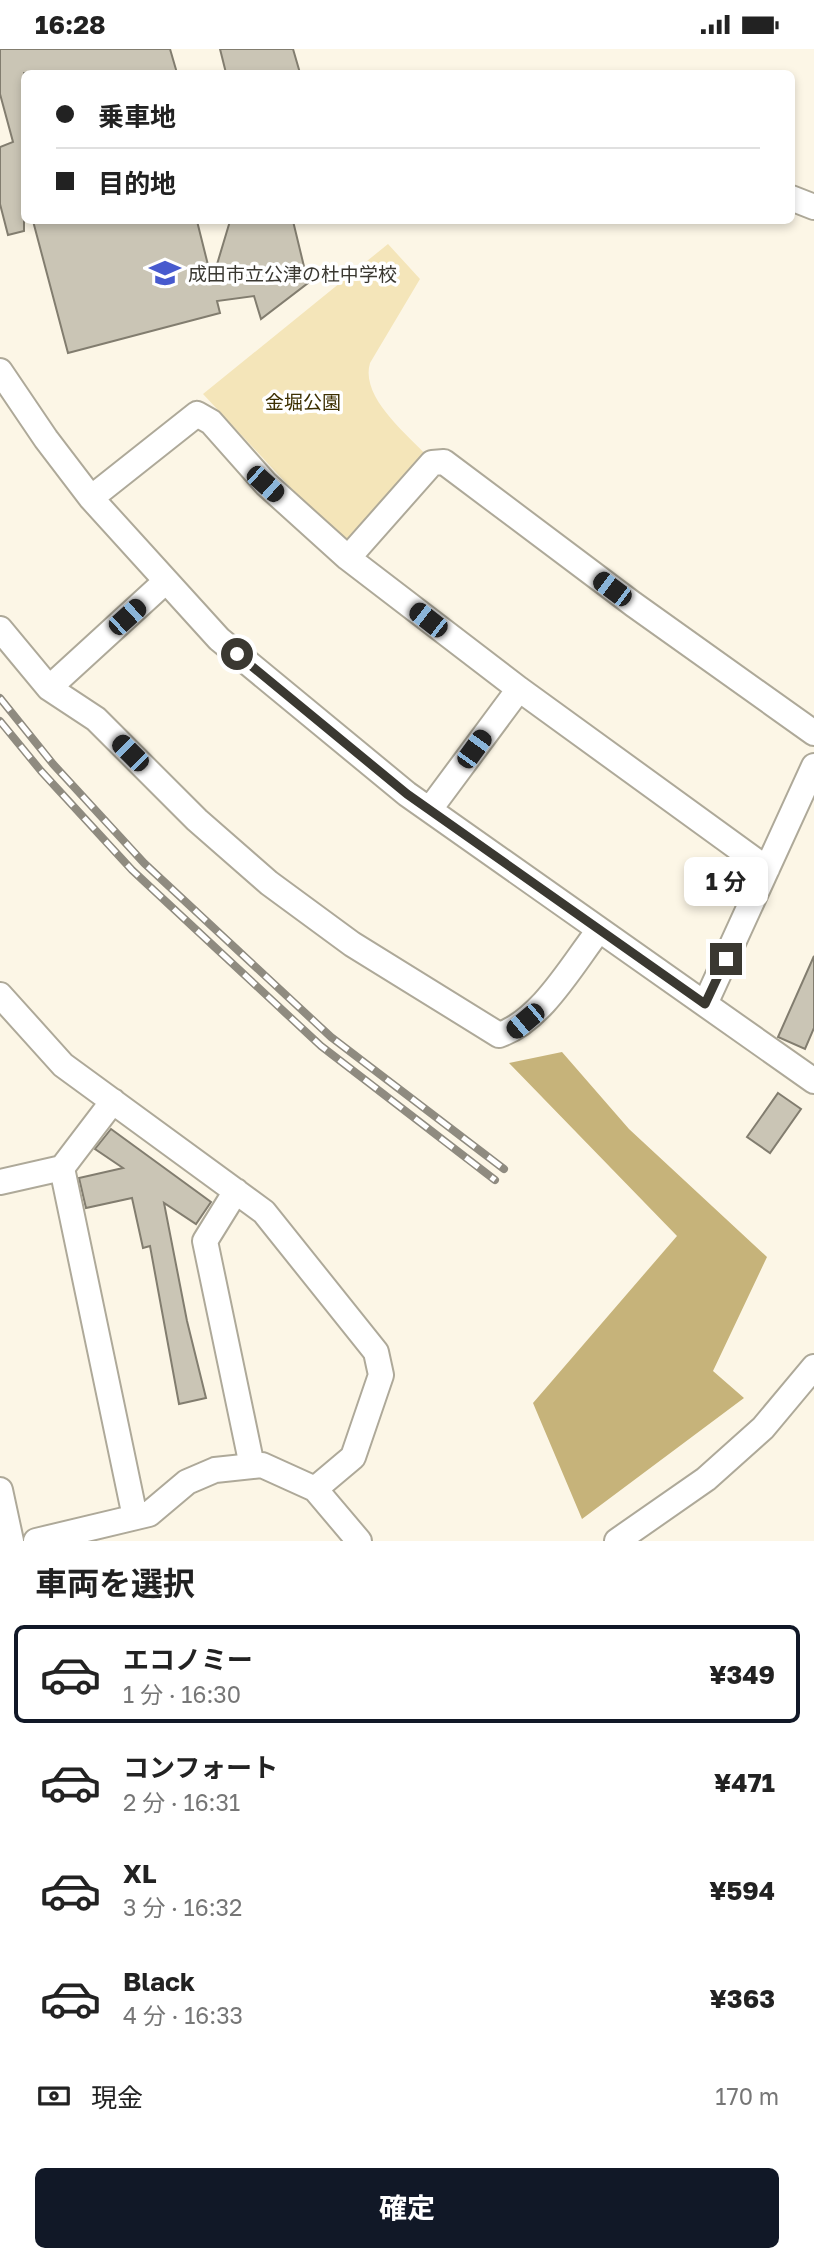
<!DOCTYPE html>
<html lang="ja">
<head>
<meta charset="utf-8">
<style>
  body { margin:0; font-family:"Golos Text","Noto Sans JP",sans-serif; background:#f2f2f2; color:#222; height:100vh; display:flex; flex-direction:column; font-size:26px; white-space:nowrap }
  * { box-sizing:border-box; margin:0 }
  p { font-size:23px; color:#767676 }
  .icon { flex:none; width:38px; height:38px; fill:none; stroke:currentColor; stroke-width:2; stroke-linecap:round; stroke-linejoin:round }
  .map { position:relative; height:1492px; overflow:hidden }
  .drawer { display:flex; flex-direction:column; background:#fff; flex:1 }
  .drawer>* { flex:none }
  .hud { position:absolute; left:21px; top:21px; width:774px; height:154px; border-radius:10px; box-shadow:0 4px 10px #0003; display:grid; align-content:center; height:154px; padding:0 35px; background:#fff }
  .end { position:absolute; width:32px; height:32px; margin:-16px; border:9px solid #3a3831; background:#fff; box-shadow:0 0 0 4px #fff }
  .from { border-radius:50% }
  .bubble { position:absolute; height:49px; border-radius:10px; background:#fff; box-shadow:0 4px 10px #0003; font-size:23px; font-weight:700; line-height:49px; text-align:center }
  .car { position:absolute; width:21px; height:42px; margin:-21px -10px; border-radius:9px; box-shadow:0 0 5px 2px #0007; background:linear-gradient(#222 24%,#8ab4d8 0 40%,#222 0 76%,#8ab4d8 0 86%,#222 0) }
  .hud b { display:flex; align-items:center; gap:24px; height:66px; font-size:26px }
  .hud b+b { border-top:2px solid #e0e0e0 }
  .hud i { width:18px; height:18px; background:#222 }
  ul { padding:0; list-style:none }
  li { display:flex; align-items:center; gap:21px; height:98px; margin:0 14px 10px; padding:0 21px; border:4px solid transparent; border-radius:10px }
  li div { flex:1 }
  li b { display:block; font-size:26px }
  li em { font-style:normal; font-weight:700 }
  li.on { border-color:#111827 }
  li>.icon { width:63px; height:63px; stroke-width:1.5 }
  h2 { padding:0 35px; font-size:32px; line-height:84px }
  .pay { display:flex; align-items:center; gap:18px; height:77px; padding:0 35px; font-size:26px }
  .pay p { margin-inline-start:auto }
  .cta { display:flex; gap:14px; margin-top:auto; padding:14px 35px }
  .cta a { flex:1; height:80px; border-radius:10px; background:#111827; color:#fff; font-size:28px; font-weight:700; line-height:80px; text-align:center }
  .status { display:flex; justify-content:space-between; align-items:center; height:49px; padding:0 35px; background:#fff; direction:ltr }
  .status svg { height:19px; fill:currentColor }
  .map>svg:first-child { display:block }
  .green { fill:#f4e5b9 }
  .forest { fill:#c6b37a }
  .building { fill:#cac5b5; stroke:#827d6f; stroke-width:2 }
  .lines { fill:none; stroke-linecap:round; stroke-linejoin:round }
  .minor-casing { stroke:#aea999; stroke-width:28 }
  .minor { stroke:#fff; stroke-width:24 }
  .rail-casing { stroke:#8f8b80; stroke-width:8 }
  .rail { stroke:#fff; stroke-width:5; stroke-dasharray:16; stroke-linecap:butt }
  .route { stroke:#3a3831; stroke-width:9 }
  .labels { text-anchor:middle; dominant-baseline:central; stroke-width:7; stroke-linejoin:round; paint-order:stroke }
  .poi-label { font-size:19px; fill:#3a3831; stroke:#fff; text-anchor:start }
  .park-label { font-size:19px; fill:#3c2f00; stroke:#fff }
</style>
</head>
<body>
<div class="status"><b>16:28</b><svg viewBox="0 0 49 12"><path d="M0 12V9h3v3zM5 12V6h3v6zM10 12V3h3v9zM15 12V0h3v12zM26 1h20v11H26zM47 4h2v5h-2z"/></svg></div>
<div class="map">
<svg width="814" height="1492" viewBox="0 0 814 1492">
  <rect width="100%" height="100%" fill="#fcf6e6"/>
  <path class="green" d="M388 195 420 230 370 314C360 348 406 384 428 408L344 496 203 345Z"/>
  <path class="forest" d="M562 1003 629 1080 767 1208 713 1322 744 1349 582 1470 533 1354 677 1187 509 1014Z"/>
  <path class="building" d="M0 0H170L177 24H24V182L8 186 0 155V98L13 93 0 45Z
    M220 0H293L300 24H226Z
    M33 172H197L212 232 230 172H293L308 234 261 270 254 247 217 252 220 264 68 304Z
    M814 907V979L805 1000 778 988Z
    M778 1044 801 1060 770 1104 747 1088Z
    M111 1080 211 1153 196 1175 164 1154 187 1272 206 1349 179 1355 150 1197 143 1199 132 1149 86 1159 79 1129 123 1119 95 1100Z"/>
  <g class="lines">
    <defs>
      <path id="minor" d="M791 149 814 158
        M0 322 46 390 91 449 219 590 407 745 814 1032
        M91 449 197 365 211 373 266 435 348 509 519 640 767 820
        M348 509 432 414 444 413 633 555 814 684
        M0 580 49 639 96 670 197 771 269 834 352 895 499 986C541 972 572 916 599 881
        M49 639 166 532
        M430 760 519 640
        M0 946 63 1016 264 1163 376 1303 381 1326 353 1408 315 1440
        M705 955 814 717
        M113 1052 62 1119 135 1468
        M0 1133 62 1119
        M236 1142 205 1192 252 1417
        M0 1441 11 1492
        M36 1492 149 1465 187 1433 215 1421 262 1416 315 1440 359 1492
        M617 1492 706 1430 763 1379 814 1318"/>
    </defs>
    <use href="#minor" class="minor-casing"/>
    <use href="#minor" class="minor"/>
    <defs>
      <path id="rail" d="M0 649 53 715 144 814 331 988 504 1120
        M0 672 41 722 132 821 321 997 495 1131"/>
    </defs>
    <use href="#rail" class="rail-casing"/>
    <use href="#rail" class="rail"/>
  </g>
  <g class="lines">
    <path class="route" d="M237 605 407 745 705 955 726 910"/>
  </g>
  <defs>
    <symbol id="school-bare" viewBox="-9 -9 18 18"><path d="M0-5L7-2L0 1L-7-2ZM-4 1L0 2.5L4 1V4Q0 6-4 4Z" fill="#475ace" stroke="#fff" stroke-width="2.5" paint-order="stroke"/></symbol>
  </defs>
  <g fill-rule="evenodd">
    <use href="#school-bare" x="143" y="202" width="44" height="44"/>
  </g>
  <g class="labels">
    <g class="poi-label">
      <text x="188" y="224">成田市立公津の杜中学校</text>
    </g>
    <g class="park-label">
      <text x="303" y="352">金堀公園</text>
    </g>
  </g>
</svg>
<i class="end from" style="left:237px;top:605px"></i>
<i class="end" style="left:726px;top:910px"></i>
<div class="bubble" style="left:684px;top:808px;width:84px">1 分</div>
<i class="car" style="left:265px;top:435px;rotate:132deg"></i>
<i class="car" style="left:612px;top:540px;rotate:307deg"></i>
<i class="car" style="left:127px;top:568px;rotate:48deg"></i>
<i class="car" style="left:428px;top:571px;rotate:308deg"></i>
<i class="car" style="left:474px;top:700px;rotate:36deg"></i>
<i class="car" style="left:130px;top:704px;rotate:315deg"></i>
<i class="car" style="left:525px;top:972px;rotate:230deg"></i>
<div class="hud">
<b><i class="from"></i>乗車地</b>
<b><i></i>目的地</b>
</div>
</div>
<section class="drawer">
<h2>車両を選択</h2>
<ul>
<li class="on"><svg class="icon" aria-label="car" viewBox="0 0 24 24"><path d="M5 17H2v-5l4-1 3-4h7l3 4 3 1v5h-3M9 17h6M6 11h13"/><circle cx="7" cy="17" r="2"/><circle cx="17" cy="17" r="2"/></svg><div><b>エコノミー</b><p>1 分 · 16:30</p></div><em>¥349</em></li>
<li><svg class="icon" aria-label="car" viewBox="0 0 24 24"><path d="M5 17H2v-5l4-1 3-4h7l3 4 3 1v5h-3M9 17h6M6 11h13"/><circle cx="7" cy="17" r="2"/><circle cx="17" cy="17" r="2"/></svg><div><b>コンフォート</b><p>2 分 · 16:31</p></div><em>¥471</em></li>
<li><svg class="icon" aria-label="car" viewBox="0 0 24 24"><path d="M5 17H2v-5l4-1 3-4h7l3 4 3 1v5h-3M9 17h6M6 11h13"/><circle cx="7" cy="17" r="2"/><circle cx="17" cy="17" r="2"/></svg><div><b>XL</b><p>3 分 · 16:32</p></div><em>¥594</em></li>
<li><svg class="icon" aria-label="car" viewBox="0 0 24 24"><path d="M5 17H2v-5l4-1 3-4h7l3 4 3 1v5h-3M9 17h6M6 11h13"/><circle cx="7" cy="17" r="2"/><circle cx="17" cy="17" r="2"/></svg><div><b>Black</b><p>4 分 · 16:33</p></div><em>¥363</em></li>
</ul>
<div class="pay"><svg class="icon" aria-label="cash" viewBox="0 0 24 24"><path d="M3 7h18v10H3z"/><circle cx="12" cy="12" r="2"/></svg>現金<p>170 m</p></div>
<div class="cta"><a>確定</a></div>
</section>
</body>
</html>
